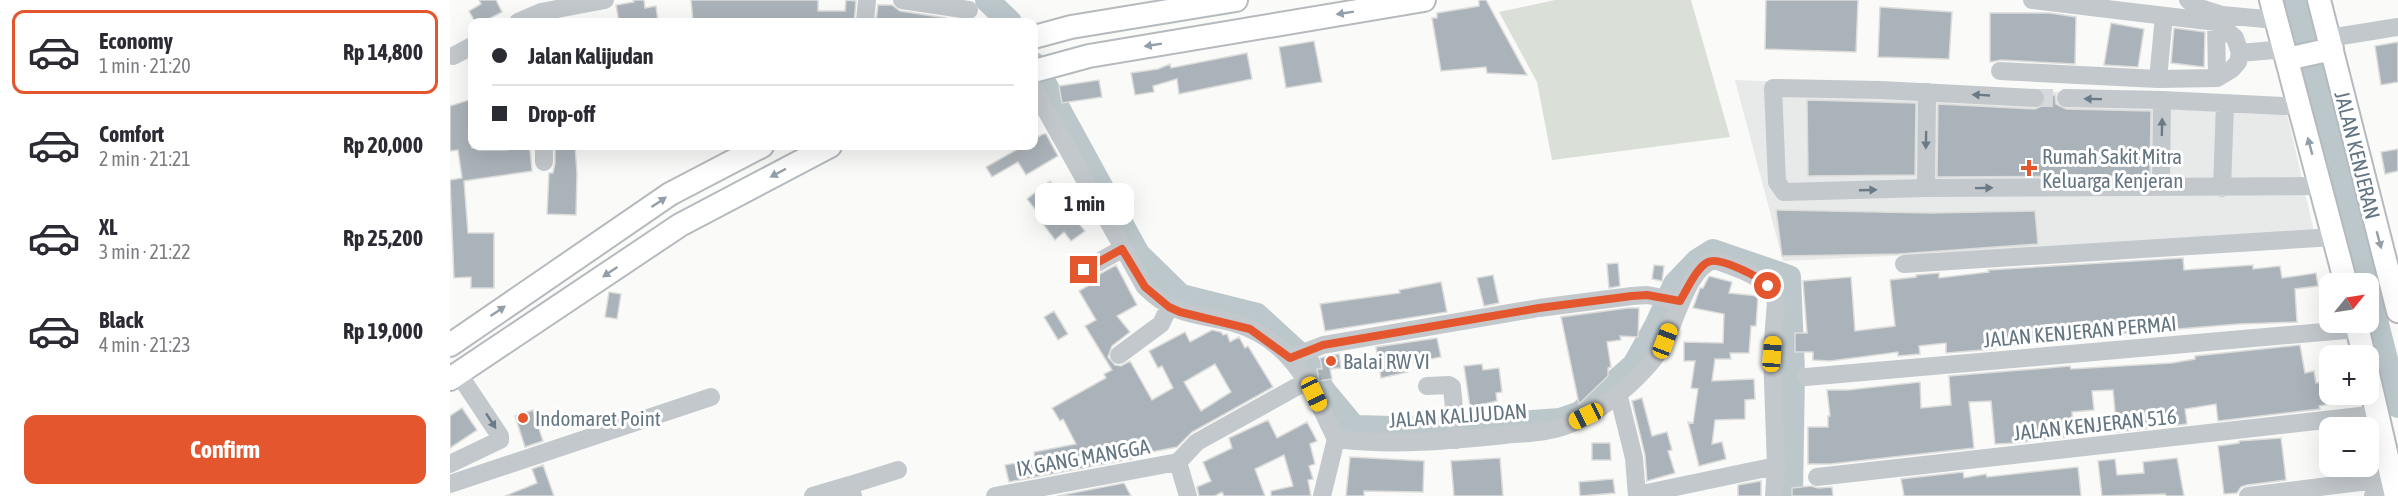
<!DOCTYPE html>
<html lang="en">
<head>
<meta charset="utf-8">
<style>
  body { margin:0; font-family:"Asap Condensed",sans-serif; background:#f7f7f7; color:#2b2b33; height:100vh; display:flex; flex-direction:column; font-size:22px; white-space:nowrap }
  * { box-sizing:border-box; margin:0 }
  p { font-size:20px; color:#7c7c81 }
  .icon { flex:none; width:33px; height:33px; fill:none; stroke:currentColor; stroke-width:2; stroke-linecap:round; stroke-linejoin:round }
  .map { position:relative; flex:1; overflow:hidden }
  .panel { display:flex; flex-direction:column; background:#fff; width:450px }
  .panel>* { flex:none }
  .hud { position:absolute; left:18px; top:18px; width:570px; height:132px; border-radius:12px; box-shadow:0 6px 24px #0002; display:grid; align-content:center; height:132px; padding:0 24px; background:#fff }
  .needle { width:39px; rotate:60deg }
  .controls { position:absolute; left:1869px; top:273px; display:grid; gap:12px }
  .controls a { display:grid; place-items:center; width:60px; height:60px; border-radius:12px; background:#fff; box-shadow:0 6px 24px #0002; font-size:30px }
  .end { position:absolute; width:27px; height:27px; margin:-14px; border:8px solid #e4572e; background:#fff; box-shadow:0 0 0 3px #fff }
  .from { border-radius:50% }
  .bubble { position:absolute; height:42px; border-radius:12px; background:#fff; box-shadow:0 6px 24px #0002; font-size:20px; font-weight:700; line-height:42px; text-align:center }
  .car { position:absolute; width:18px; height:36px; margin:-18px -9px; border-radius:8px; box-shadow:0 0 4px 2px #0007; background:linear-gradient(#f5c518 24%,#345 0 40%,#f5c518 0 76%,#345 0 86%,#f5c518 0) }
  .hud b { display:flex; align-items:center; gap:21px; height:57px; font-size:22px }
  .hud b+b { border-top:2px solid #e1e1e2 }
  .hud i { width:15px; height:15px; background:#2b2b33 }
  ul { padding:10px 0 0; list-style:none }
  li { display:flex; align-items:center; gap:18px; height:84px; margin:0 12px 9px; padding:0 12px; border:3px solid transparent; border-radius:12px }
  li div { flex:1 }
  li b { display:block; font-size:22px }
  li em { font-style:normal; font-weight:700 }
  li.current { border-color:#e4572e }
  li>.icon { width:54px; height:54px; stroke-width:1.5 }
  .action { display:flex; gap:12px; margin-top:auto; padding:12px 24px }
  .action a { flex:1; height:69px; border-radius:12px; background:#e4572e; color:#fff; font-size:24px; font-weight:700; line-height:69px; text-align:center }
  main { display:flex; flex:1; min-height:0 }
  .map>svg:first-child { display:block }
  .built { fill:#e8e9e9 }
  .green { fill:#dadfd7 }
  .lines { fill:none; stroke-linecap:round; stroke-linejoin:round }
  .river { stroke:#bbc7cb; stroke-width:24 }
  .building { fill:#aab3b9; stroke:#dcdcda; stroke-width:1.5; fill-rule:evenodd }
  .minor-tunnel { stroke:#d5d9db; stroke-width:18; stroke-dasharray:18 9; stroke-linecap:butt }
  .major-casing { stroke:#b5babe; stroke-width:26 }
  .minor { stroke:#c3c8cc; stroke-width:18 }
  .major { stroke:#fff; stroke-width:22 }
  .oneway { fill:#939fa8 }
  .oneway2 { fill:#6a7a87 }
  .route { stroke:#e4572e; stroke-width:8 }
  .poi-dot { fill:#e4572e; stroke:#fff; stroke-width:2 }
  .labels { text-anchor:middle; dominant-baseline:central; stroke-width:6; stroke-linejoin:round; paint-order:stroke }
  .street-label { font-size:21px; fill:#657683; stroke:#fff }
  .poi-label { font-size:21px; fill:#657683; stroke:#fff; text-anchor:start }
</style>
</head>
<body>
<main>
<section class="panel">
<ul>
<li class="current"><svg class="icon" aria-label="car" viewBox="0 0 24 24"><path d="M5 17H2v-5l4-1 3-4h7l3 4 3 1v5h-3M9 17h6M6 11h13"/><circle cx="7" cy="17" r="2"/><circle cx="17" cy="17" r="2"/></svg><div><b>Economy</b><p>1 min · 21:20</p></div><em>Rp 14,800</em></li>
<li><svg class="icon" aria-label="car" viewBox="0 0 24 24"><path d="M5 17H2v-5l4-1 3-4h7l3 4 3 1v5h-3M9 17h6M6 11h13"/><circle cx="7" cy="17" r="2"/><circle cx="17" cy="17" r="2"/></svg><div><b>Comfort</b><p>2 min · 21:21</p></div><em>Rp 20,000</em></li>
<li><svg class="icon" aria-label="car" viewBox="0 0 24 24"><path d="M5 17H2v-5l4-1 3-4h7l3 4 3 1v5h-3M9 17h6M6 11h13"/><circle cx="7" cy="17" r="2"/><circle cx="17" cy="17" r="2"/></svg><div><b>XL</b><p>3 min · 21:22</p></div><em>Rp 25,200</em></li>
<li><svg class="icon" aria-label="car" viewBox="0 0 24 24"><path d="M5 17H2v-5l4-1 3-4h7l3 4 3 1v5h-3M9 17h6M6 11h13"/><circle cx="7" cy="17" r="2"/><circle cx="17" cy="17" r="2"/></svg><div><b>Black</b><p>4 min · 21:23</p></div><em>Rp 19,000</em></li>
</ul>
<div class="action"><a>Confirm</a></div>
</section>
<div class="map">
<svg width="1948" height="496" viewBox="0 0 1948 496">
  <rect width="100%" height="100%" fill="#fafaf8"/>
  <path class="built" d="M1285 80 1834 100 1865 236 1333 261Z"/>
  <path class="green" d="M1105 0H1241L1280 137 1102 160 1087 82 1049 12Z"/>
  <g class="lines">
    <path class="river" d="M537 0 560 22
      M1846 0 1917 284
      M584 64 688 254 731 296 807 315 856 360 874 391 904 427 984 429 1110 420 1130 413 1184 365 1207 324 1225 284 1247 261 1263 251 1339 277 1343 372 1341 496
      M1918 289 1948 406"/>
  </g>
  <path class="building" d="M29 0H46L52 12 33 22H25L19 11 31 4Z
    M183 0H194L195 8 206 6 208 22H169L166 5 184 2Z
    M241 0H368V11H395L396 0 406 1 404 22H243Z
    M1029 0H1036L1077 75 1037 73 1036 67 991 71 982 18H987V13L1029 6Z
    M1316 0H1408L1406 52 1315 49Z
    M428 5H442L450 11 496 18V22H426Z
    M1430 7 1502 12 1499 59 1428 57Z
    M1540 13H1600L1626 17 1625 64 1551 60 1540 62Z
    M1661 23 1694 29 1688 67 1654 65Z
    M1724 28 1755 32 1754 67 1721 63Z
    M864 41 872 82 836 88 829 47Z
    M1948 42V82L1931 85 1925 46Z
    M797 53 802 79 729 94 727 79 703 86 704 92 685 95 681 73 708 69 720 64 721 68Z
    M649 80 652 97 612 103 609 86Z
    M1596 95H1605L1606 104 1616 109 1701 111 1700 176 1487 177 1488 104 1585 109 1594 105Z
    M22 99V148H27L28 150H57V146H79L80 149 82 171 14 181 18 233H44V288H21V277L4 278 0 180 12 178 8 150 0 151V106Z
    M1357 100 1466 103 1465 175 1358 176Z
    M593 134H596L608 156 576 175 568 162 542 177 536 167 573 146H584V139Z
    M105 146H125L127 174 126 215 97 214 99 173H103L105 163Z
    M1948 149V171L1935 174 1931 152Z
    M600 181 608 191 601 196 619 216 621 214 635 231 621 241 614 232 605 240 593 224 595 222 577 199Z
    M1326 210 1480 213 1585 211 1588 244 1448 254 1332 256Z
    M1733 258 1734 270 1803 265V269L1830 266 1832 278 1866 273 1868 286 1845 289 1847 322 1789 324 1618 338 1570 343V345L1544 347 1545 349 1496 353V343L1469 346 1470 354 1448 356V352L1380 361 1363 360V352H1345V333H1357L1353 281 1401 277 1405 331 1445 326 1440 280 1466 277V275L1489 273V278L1539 272 1538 270Z
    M1168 263 1170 286 1159 288 1157 264Z
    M666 265 687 305 667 316 680 332 662 346 658 357 665 365 671 366 680 361 702 400 723 388 712 366 708 368 699 351 735 332 740 342 762 330 771 332 773 335 777 334 780 342 789 337 795 348 798 346 823 387 742 432 727 447 691 454 692 457 559 482 555 465 585 459 584 452 626 444 613 419 610 421 602 408 656 378 654 374 662 370 635 326 646 320 629 291 646 281 644 277ZM765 364 781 392 751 411 734 382Z
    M1204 265 1214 266 1212 281 1202 279Z
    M1043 275 1049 303 1034 306 1027 278Z
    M1259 276 1282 282 1279 293 1308 296 1306 326H1301L1299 353H1280L1281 359H1265L1262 381 1304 379 1305 399 1295 400V419L1265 420 1262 444 1272 442 1276 459 1249 466 1238 422 1243 423 1248 389 1241 388 1245 361H1234V342L1273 343 1274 314 1243 308 1250 288H1253Z
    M991 282 997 312 875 331 870 304 950 293 949 290Z
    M159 292 171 294 167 319 155 317Z
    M1178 308H1189L1188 337 1170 336 1171 340 1157 342 1161 367 1158 368V376L1129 404 1111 317Z
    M604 311 618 334 608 340 594 317Z
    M987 338 991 357 956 364 958 372 931 378 926 347Z
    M1850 345 1855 373 1864 371 1866 383 1880 380V394H1901L1902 400 1869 406 1870 409 1768 421 1766 404 1735 409 1737 424 1667 432 1663 390 1642 391 1644 410 1622 412 1624 436 1566 443 1545 444 1541 401 1519 402 1524 448 1380 464H1358V427H1378V416H1380L1377 390H1398L1470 382 1471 408 1501 405 1499 376 1620 366 1621 369 1722 363 1745 359V356Z
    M889 354 891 368 880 369 882 379 869 381 867 369H872L870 358Z
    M1032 364 1033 370 1049 368 1052 392 1046 393 1047 401 1020 407 1014 366Z
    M1192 398 1202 436 1217 432 1222 450 1218 451 1225 473 1197 481 1195 455 1182 401Z
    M12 408 27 430 0 448V416Z
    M83 410 93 441 75 447 65 416Z
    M818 420 827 438 857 422 867 441 860 444 865 464 859 466 863 479 858 480 861 496H821V491L843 486 834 455 805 469 815 496H774L772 492 765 496H749L747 487 761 481 753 462 782 448 779 438Z
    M1831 438 1836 480 1797 485 1791 487 1787 493 1774 494 1768 446 1789 443V441Z
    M1142 443H1160L1161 460H1142Z
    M900 457 974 461 973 492 914 491V496H896Z
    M1050 458 1053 496H1004L1001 461Z
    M1727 458 1734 496H1716L1715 494 1652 496 1648 461 1665 459 1667 475 1694 473 1693 462Z
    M93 465 104 496H55L87 483 82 469Z
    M1628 467 1631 496H1454L1451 479 1513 472 1514 478 1536 474 1537 477Z
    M1163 479 1165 493 1130 496 1129 482Z
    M1311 481V496H1288V485Z
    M674 483 681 496H607Z
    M1361 486 1368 488 1382 487 1383 496H1342V488Z"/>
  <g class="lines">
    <path class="minor-tunnel" d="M1585 98H1616"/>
    <defs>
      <path id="major" d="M1821 0 1896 284
        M1869 0 1948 311
        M584 37 621 27 786 0
        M1837 59 1882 49
        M584 71 639 56 974 0
        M1906 322 1914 356
        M0 345 220 194 312 146
        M1918 374 1946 496
        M0 379 230 225 380 146"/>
    </defs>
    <use href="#major" class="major-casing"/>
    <path class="minor" d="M452 0 519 10
      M1738 0 1747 7 1772 15 1826 20
      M68 22 91 12 155 0
      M415 22 417 0
      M1766 22 1767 78
      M1879 38 1948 27
      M1790 53 1835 49
      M3 56 22 46
      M1550 71 1708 79 1767 78 1782 69 1788 62 1790 53 1785 38 1766 22 1582 0
      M1708 79 1714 16
      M584 89 695 287C726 318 749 313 787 324 844 342 862 390 886 439
      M1585 98 1431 90 1323 88 1327 182 1334 192 1476 188 1871 186
      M1616 98 1712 100
      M94 162V146
      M1711 186 1712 100 1833 106 1850 105
      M1476 188 1477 92
      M1772 188 1775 104
      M1454 264 1884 237
      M634 270 672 249
      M669 355 711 324 719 307
      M840 358 873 345 1089 308 1182 296 1197 295 1230 301
      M1356 377 1908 329
      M977 386 999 385 1002 387 1007 440
      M1168 393 1184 458 1187 496
      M886 439C943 446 998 441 1055 435 1075 433 1098 433 1118 425 1146 414 1175 391 1195 369 1203 361 1209 352 1214 343 1225 323 1239 264 1265 260 1289 269 1316 275 1326 302L1322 354 1326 466 1324 496
      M0 464 50 440V436L8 373
      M1367 477 1928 414
      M0 484 261 397
      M1187 495 1326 466
      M363 496 400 485
      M403 496 400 485 448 470
      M545 496 728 462
      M738 496 728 462 747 442 857 381
      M872 496 886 439
      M1798 496 1942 478
      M1923 496 1945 489"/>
    <use href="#major" class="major"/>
  </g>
  <defs><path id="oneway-solid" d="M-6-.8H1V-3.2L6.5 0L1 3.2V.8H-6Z" transform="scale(1.5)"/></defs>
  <g class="oneway">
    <use href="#oneway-solid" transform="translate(895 13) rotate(171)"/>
    <use href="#oneway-solid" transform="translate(703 45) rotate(171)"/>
    <use href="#oneway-solid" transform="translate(1860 146) rotate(-105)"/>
    <use href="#oneway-solid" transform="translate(328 173) rotate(152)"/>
    <use href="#oneway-solid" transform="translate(209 202) rotate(-34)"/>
    <use href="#oneway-solid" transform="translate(1929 240) rotate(75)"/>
    <use href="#oneway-solid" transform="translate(160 272) rotate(146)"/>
    <use href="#oneway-solid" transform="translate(48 311) rotate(-34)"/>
  </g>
  <g class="oneway2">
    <use href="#oneway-solid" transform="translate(1531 95) rotate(-177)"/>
    <use href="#oneway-solid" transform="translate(1643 99) rotate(-179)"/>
    <use href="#oneway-solid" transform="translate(1712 127) rotate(-89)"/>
    <use href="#oneway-solid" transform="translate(1476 140) rotate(91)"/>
    <use href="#oneway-solid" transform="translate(1534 188) rotate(-1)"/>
    <use href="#oneway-solid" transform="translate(1418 190) rotate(-2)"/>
    <use href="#oneway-solid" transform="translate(41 421) rotate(57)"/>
  </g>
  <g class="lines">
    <path class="route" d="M634 270 672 249 695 287 719 307 730 312 800 329 840 358 873 345 1089 308 1182 296 1197 295 1230 301C1237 290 1246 268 1258 262 1269 256 1310 277 1318 286"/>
  </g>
  <g class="poi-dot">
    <path d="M1576 159h6v6h6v6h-6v6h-6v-6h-6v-6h6z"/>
    <circle cx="881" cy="361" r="6"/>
    <circle cx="73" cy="418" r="6"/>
  </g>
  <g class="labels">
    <g class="street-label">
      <text transform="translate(1908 155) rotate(76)">JALAN KENJERAN</text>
      <text transform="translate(1630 331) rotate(-5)">JALAN KENJERAN PERMAI</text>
      <text transform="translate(1008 415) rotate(-4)">JALAN KALIJUDAN</text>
      <text transform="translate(1645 424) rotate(-6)">JALAN KENJERAN 516</text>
      <text transform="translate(633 457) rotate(-10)">IX GANG MANGGA</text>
    </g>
    <g class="poi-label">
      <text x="1592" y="156">Rumah Sakit Mitra<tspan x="1592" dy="24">Keluarga Kenjeran</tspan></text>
      <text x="893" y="361">Balai RW VI</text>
      <text x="85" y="418">Indomaret Point</text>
    </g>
  </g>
</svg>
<div class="controls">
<a><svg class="needle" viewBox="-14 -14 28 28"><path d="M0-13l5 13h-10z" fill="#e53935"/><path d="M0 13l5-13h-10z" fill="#7c7c81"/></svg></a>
<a>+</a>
<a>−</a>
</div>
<i class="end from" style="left:1318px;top:286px"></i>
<i class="end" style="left:634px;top:270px"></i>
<div class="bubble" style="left:585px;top:183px;width:99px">1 min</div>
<i class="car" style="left:1215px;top:341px;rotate:21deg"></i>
<i class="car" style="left:1322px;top:354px;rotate:4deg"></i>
<i class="car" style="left:864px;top:394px;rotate:155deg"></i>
<i class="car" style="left:1136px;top:416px;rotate:244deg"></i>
<div class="hud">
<b><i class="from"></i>Jalan Kalijudan</b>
<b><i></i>Drop-off</b>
</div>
</div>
</main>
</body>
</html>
